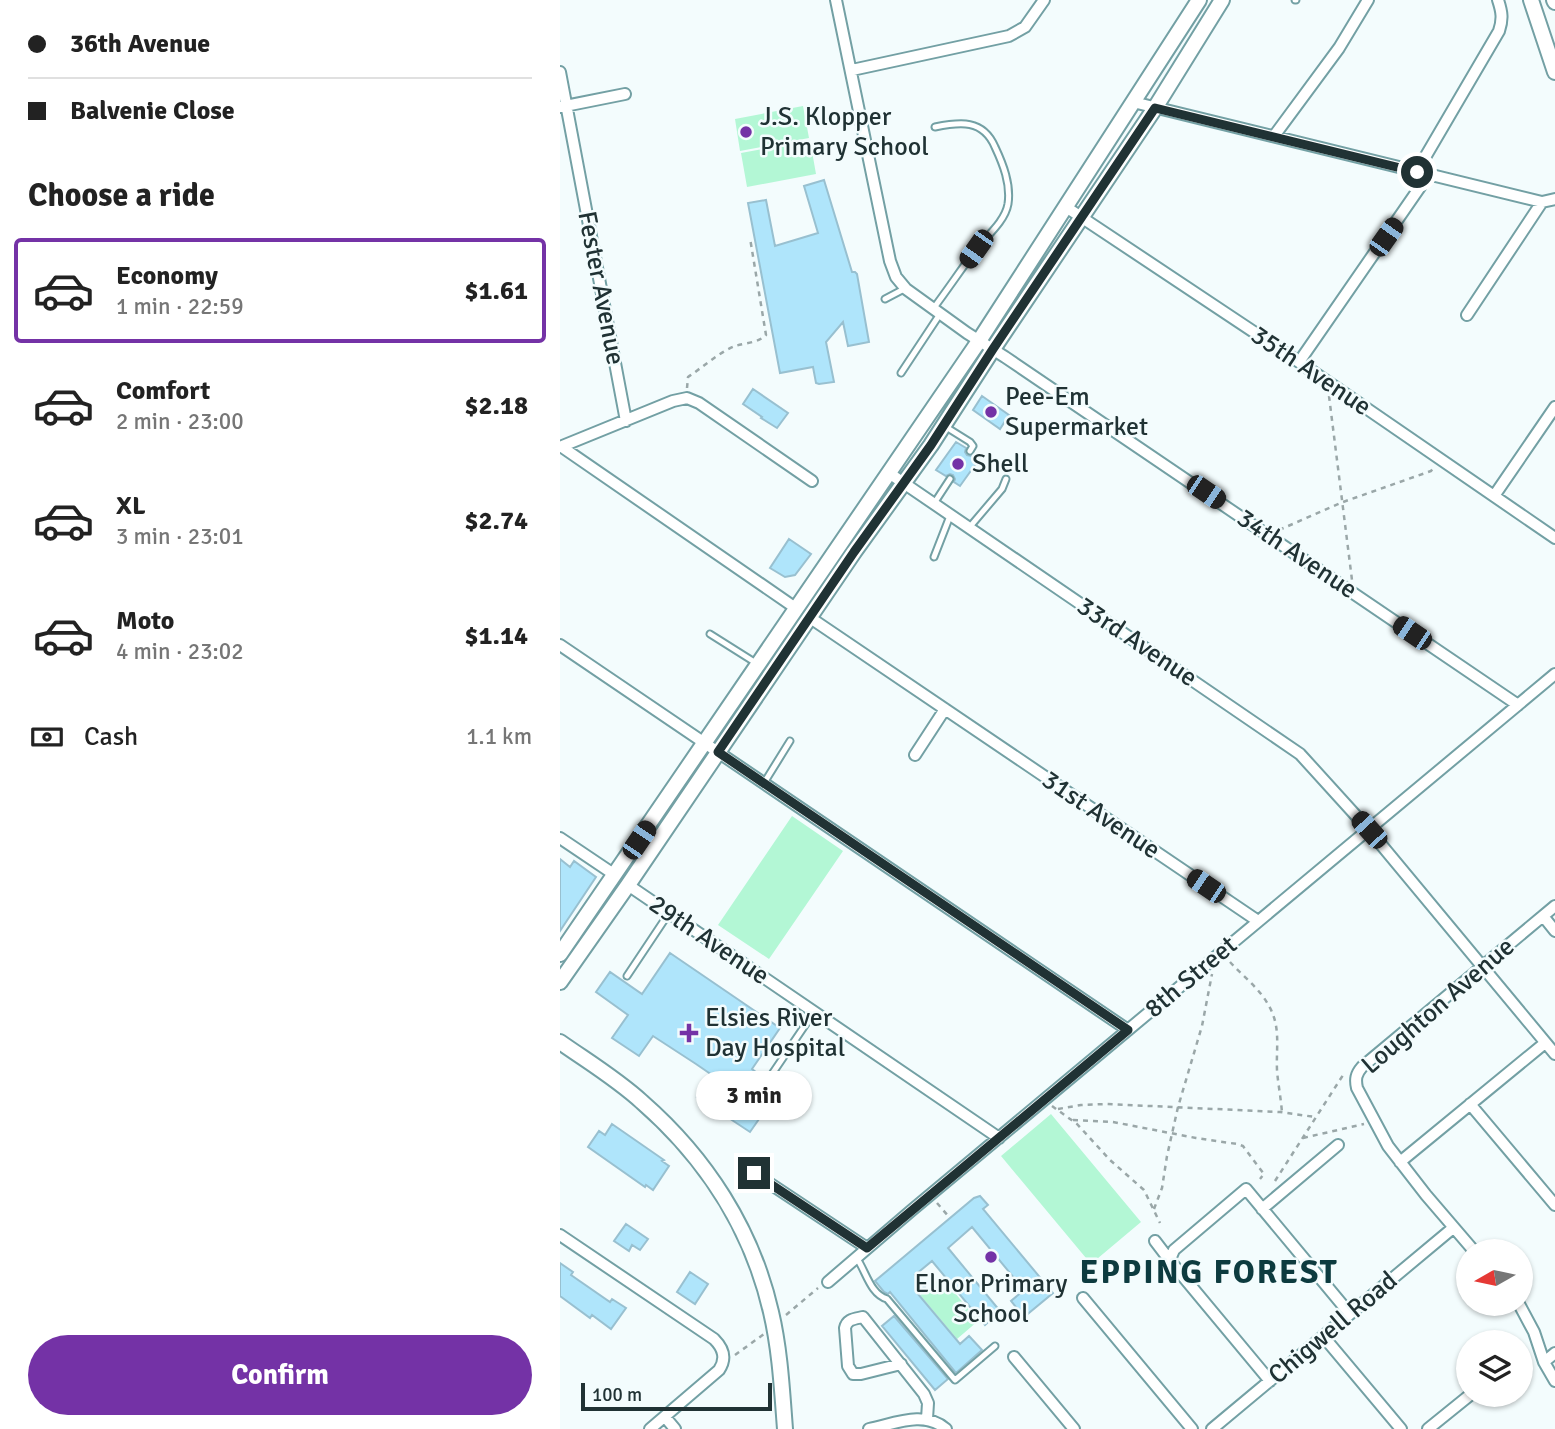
<!DOCTYPE html>
<html lang="en">
<head>
<meta charset="utf-8">
<style>
  body { margin:0; font-family:Signika,sans-serif; background:#f6f6f6; color:#222; height:100vh; display:flex; flex-direction:column; font-size:26px; white-space:nowrap }
  * { box-sizing:border-box; margin:0 }
  p { font-size:23px; color:#767676 }
  .icon { flex:none; width:38px; height:38px; fill:none; stroke:currentColor; stroke-width:2; stroke-linecap:round; stroke-linejoin:round }
  .map { position:relative; flex:1; overflow:hidden }
  .side { display:flex; flex-direction:column; background:#fff; width:560px }
  .side>* { flex:none }
  .banner { display:grid; align-content:center; height:154px; padding:0 28px; background:#fff }
  .needle { width:46px; rotate:261deg }
  .controls { position:absolute; left:896px; top:1239px; display:grid; gap:14px }
  .controls a { display:grid; place-items:center; width:77px; height:77px; border-radius:50%; background:#fff; box-shadow:0 2px 5px #0004; font-size:35px }
  .scale { position:absolute; left:21px; bottom:18px; width:191px; box-sizing:border-box; padding-left:7px; border:4px solid #203234; border-top:0; font-size:19px; line-height:24px; white-space:nowrap; color:#203234; -webkit-text-stroke:5px #f3fcfd; paint-order:stroke }
  .end { position:absolute; width:32px; height:32px; margin:-16px; border:9px solid #203234; background:#fff; box-shadow:0 0 0 4px #fff }
  .from { border-radius:50% }
  .bubble { position:absolute; height:49px; border-radius:24px; background:#fff; box-shadow:0 2px 5px #0004; font-size:23px; font-weight:700; line-height:49px; text-align:center }
  .car { position:absolute; width:21px; height:42px; margin:-21px -10px; border-radius:9px; box-shadow:0 0 5px 2px #0007; background:linear-gradient(#222 24%,#8ab4d8 0 40%,#222 0 76%,#8ab4d8 0 86%,#222 0) }
  .banner b { display:flex; align-items:center; gap:24px; height:66px; font-size:26px }
  .banner b+b { border-top:2px solid #e0e0e0 }
  .banner i { width:18px; height:18px; background:#222 }
  ul { padding:0; list-style:none }
  li { display:flex; align-items:center; gap:21px; height:105px; margin:0 14px 10px; padding:0 14px; border:4px solid transparent; border-radius:7px }
  li div { flex:1 }
  li b { display:block; font-size:26px }
  li em { font-style:normal; font-weight:700 }
  li.current { border-color:#7432a6 }
  li>.icon { width:63px; height:63px; stroke-width:1.5 }
  h2 { padding:0 28px; font-size:32px; line-height:84px }
  .pay { display:flex; align-items:center; gap:18px; height:77px; padding:0 28px; font-size:26px }
  .pay p { margin-inline-start:auto }
  .action { display:flex; gap:14px; margin-top:auto; padding:14px 28px }
  .action a { flex:1; height:80px; border-radius:42px; background:#7432a6; color:#fff; font-size:28px; font-weight:700; line-height:80px; text-align:center }
  main { display:flex; flex:1; min-height:0 }
  .map>svg:first-child { display:block }
  .green { fill:#b3f7d5 }
  .building { fill:#afe5fb; stroke:#98c0d0; stroke-width:2 }
  .lines { fill:none; stroke-linecap:round; stroke-linejoin:round }
  .service-casing { stroke:#73a0a4; stroke-width:9 }
  .minor-casing { stroke:#73a0a4; stroke-width:14 }
  .tertiary-casing { stroke:#73a0a4; stroke-width:18 }
  .path { stroke:#9aa7a8; stroke-width:2.5; stroke-dasharray:5 5; stroke-linecap:butt }
  .service { stroke:#fff; stroke-width:5 }
  .minor { stroke:#fff; stroke-width:10 }
  .tertiary { stroke:#fff; stroke-width:14 }
  .route { stroke:#203234; stroke-width:9 }
  .poi-dot { fill:#7432a6; stroke:#f3fcfd; stroke-width:2.5 }
  .labels { text-anchor:middle; dominant-baseline:central; stroke-width:5; stroke-linejoin:round; paint-order:stroke }
  .poi-label { font-size:26px; fill:#203234; stroke:#f3fcfd; text-anchor:start }
  .street-label { font-size:26px; fill:#203234; stroke:#f3fcfd }
  .district-label { font-size:33px; font-weight:bold; letter-spacing:2px; fill:#0d3b3f; stroke:#f3fcfd }
</style>
</head>
<body>
<main>
<section class="side">
<div class="banner">
<b><i class="from"></i>36th Avenue</b>
<b><i></i>Balvenie Close</b>
</div>
<h2>Choose a ride</h2>
<ul>
<li class="current"><svg class="icon" aria-label="car" viewBox="0 0 24 24"><path d="M5 17H2v-5l4-1 3-4h7l3 4 3 1v5h-3M9 17h6M6 11h13"/><circle cx="7" cy="17" r="2"/><circle cx="17" cy="17" r="2"/></svg><div><b>Economy</b><p>1 min · 22:59</p></div><em>$1.61</em></li>
<li><svg class="icon" aria-label="car" viewBox="0 0 24 24"><path d="M5 17H2v-5l4-1 3-4h7l3 4 3 1v5h-3M9 17h6M6 11h13"/><circle cx="7" cy="17" r="2"/><circle cx="17" cy="17" r="2"/></svg><div><b>Comfort</b><p>2 min · 23:00</p></div><em>$2.18</em></li>
<li><svg class="icon" aria-label="car" viewBox="0 0 24 24"><path d="M5 17H2v-5l4-1 3-4h7l3 4 3 1v5h-3M9 17h6M6 11h13"/><circle cx="7" cy="17" r="2"/><circle cx="17" cy="17" r="2"/></svg><div><b>XL</b><p>3 min · 23:01</p></div><em>$2.74</em></li>
<li><svg class="icon" aria-label="car" viewBox="0 0 24 24"><path d="M5 17H2v-5l4-1 3-4h7l3 4 3 1v5h-3M9 17h6M6 11h13"/><circle cx="7" cy="17" r="2"/><circle cx="17" cy="17" r="2"/></svg><div><b>Moto</b><p>4 min · 23:02</p></div><em>$1.14</em></li>
</ul>
<div class="pay"><svg class="icon" aria-label="cash" viewBox="0 0 24 24"><path d="M3 7h18v10H3z"/><circle cx="12" cy="12" r="2"/></svg>Cash<p>1.1 km</p></div>
<div class="action"><a>Confirm</a></div>
</section>
<div class="map">
<svg width="995" height="1429" viewBox="0 0 995 1429">
  <rect width="100%" height="100%" fill="#f3fcfd"/>
  <path class="green" d="M243 106 249 138 180 151 175 119Z
    M250 140 256 174 187 187 181 153Z
    M232 816 283 851 209 959 158 925Z
    M491 1114 581 1222 531 1264 441 1156Z
    M382 1277 418 1321 397 1339 360 1295Z"/>
  <path class="building" d="M264 180 292 272H295L297 274 309 342 288 346 283 322 266 342 274 382 259 384 256 383 253 367 220 373 188 203 206 200 215 246 258 233 244 186Z
    M193 389 228 413 217 428 201 418 202 417 183 404Z
    M422 396 449 415 440 429 413 410Z
    M396 442 406 448 405 452 407 455 411 456 414 454 420 458 400 486 394 482 395 479 393 475 390 474 386 476 376 470Z
    M229 539 251 554 235 575 225 577 210 568Z
    M0 859 10 867 14 861 36 877 0 931Z
    M110 953 220 1028 192 1069 201 1076 182 1104 191 1110 189 1113 199 1119 190 1132 137 1097 152 1075 136 1064 93 1036 79 1056 52 1038 68 1015 36 992 50 972 82 994Z
    M52 1124 104 1160 102 1161 109 1166 93 1190 86 1185 85 1187 28 1147 39 1131 45 1135Z
    M420 1196 428 1205 423 1209 493 1293 464 1317 451 1301 464 1290 412 1227 388 1248 440 1311 425 1325 372 1261 355 1275 365 1287 358 1294 400 1344 409 1336 422 1350 396 1373 330 1292 328 1294 324 1292 315 1281 414 1198Z
    M66 1224 88 1239 80 1250 72 1245 69 1251 54 1241Z
    M0 1263 13 1272 11 1275 50 1302 52 1299 66 1308 51 1329 32 1315 30 1318 0 1296Z
    M130 1272 148 1284 135 1304 117 1292Z
    M334 1316 388 1379 375 1390 322 1326Z"/>
  <g class="lines">
    <defs>
      <path id="service" d="M735 0H736
        M325 299 344 289
        M373 309C388 289 402 268 417 248 428 235 445 221 448 204 451 184 443 164 435 147 423 119 400 122 375 127
        M341 373 380 314
        M386 427 410 442 413 446 410 451
        M373 505 390 479
        M408 529 442 489 446 479
        M374 557 390 516
        M150 634 196 663
        M204 783 230 741
        M67 976 109 913
        M210 1077 254 1012
        M296 1257C306 1271 310 1294 327 1299L395 1380 435 1346"/>
      <path id="minor" d="M276 0 330 261 336 277 346 289 407 333 445 357 958 705
        M292 70 449 36 465 27 484 0
        M0 72 66 421
        M573 102 982 202 995 199
        M0 107 65 94
        M714 136 779 48 808 0
        M857 171 939 31C943 19 942 12 938 0
        M506 207 739 362 995 538
        M907 315 982 202
        M739 362 869 174
        M0 447 113 401 127 398 139 403 252 481
        M2 447 237 609
        M329 473 740 754 809 830 995 1054
        M934 496 995 407
        M249 617 698 921
        M0 645 568 1030
        M355 755 385 709
        M0 838 55 875
        M68 885 439 1138
        M983 916 995 931
        M910 1104 995 1205
        M840 1162 985 1043
        M194 1173 307 1248
        M702 1209 778 1145
        M0 1235 154 1339C163 1348 167 1358 159 1370L90 1429
        M595 1241 611 1262 710 1381
        M914 1251 866 1195 828 1146 797 1088C795 1079 796 1074 802 1067L995 906
        M611 1262V1257L614 1250 686 1189 790 1314
        M268 1282 352 1210 995 674
        M523 1298 632 1429
        M959 1304 974 1332 984 1362 995 1381
        M763 1336 841 1429
        M454 1357 514 1429
        M984 1362 995 1353
        M341 1364 301 1374H293L288 1366 285 1328C287 1319 294 1319 303 1317L364 1394 368 1403 367 1419
        M105 1417 115 1429
        M309 1429C334 1424 364 1410 386 1429
        M652 1429 893 1228
        M868 1429 910 1395"/>
      <path id="tertiary" d="M971 0 995 72
        M994 0 995 2
        M0 954 419 341 639 0
        M0 982 68 885 294 552 371 445 433 349 595 108 662 0
        M0 1042C27 1061 57 1079 82 1102 146 1158 192 1229 211 1312 220 1350 222 1390 225 1429"/>
    </defs>
    <use href="#service" class="service-casing"/>
    <use href="#minor" class="minor-casing"/>
    <use href="#tertiary" class="tertiary-casing"/>
    <path class="path" d="M127 388 128 377C143 367 158 353 175 346 185 343 198 343 206 335L190 238
      M769 396 792 580
      M719 530 783 502 871 471 874 467
      M670 962C683 976 700 989 709 1006 721 1027 716 1047 717 1070 718 1084 721 1098 722 1113
      M492 1106 517 1124 550 1160 584 1190 600 1223
      M498 1109 521 1105 547 1104 720 1112 755 1117
      M513 1120 553 1122 636 1138 677 1144 683 1146 704 1174 700 1179
      M743 1138 804 1124
      M715 1181 785 1072
      M377 1203 390 1218
      M594 1209 602 1188 607 1156 618 1107 642 1026 652 974
      M226 1315 258 1288
      M175 1355 204 1334
      M961 1370 971 1362"/>
    <use href="#service" class="service"/>
    <use href="#minor" class="minor"/>
    <use href="#tertiary" class="tertiary"/>
  </g>
  <g class="lines">
    <path class="route" d="M194 1173 307 1248 568 1030 158 752 294 552 371 445 433 349 595 108 857 172"/>
  </g>
  <g class="poi-dot">
    <circle cx="186" cy="132" r="7"/>
    <circle cx="431" cy="412" r="7"/>
    <circle cx="398" cy="464" r="7"/>
    <path d="M125.5 1022.5h7v7h7v7h-7v7h-7v-7h-7v-7h7z"/>
    <circle cx="431" cy="1257" r="7"/>
  </g>
  <g class="labels">
    <g class="poi-label">
      <text x="200" y="117">J.S. Klopper<tspan x="200" dy="30">Primary School</tspan></text>
      <text x="445" y="397">Pee-Em<tspan x="445" dy="30">Supermarket</tspan></text>
      <text x="412" y="464">Shell</text>
      <text x="145" y="1018">Elsies River<tspan x="145" dy="30">Day Hospital</tspan></text>
      <text x="431" y="1284" text-anchor="middle">Elnor Primary<tspan x="431" dy="30">School</tspan></text>
    </g>
    <g class="street-label">
      <text transform="translate(41 288) rotate(79)">Fester Avenue</text>
      <text transform="translate(751 371) rotate(34)">35th Avenue</text>
      <text transform="translate(737 554) rotate(34)">34th Avenue</text>
      <text transform="translate(577 642) rotate(34)">33rd Avenue</text>
      <text transform="translate(541 815) rotate(34)">31st Avenue</text>
      <text transform="translate(149 940) rotate(34)">29th Avenue</text>
      <text transform="translate(631 977) rotate(-40)">8th Street</text>
      <text transform="translate(878 1006) rotate(-41)">Loughton Avenue</text>
      <text transform="translate(773 1328) rotate(-40)">Chigwell Road</text>
    </g>
    <g class="district-label">
      <text x="649" y="1272">EPPING FOREST</text>
    </g>
  </g>
</svg>
<div class="controls">
<a><svg class="needle" viewBox="-14 -14 28 28"><path d="M0-13l5 13h-10z" fill="#e53935"/><path d="M0 13l5-13h-10z" fill="#767676"/></svg></a>
<a><svg class="icon" aria-label="layers" viewBox="0 0 24 24"><path d="M12 4l9 5-9 5-9-5zM3 14l9 5 9-5"/></svg></a>
</div>
<div class="scale">100 m</div>
<i class="end from" style="left:857px;top:172px"></i>
<i class="end" style="left:194px;top:1173px"></i>
<div class="bubble" style="left:136px;top:1071px;width:116px">3 min</div>
<i class="car" style="left:826px;top:237px;rotate:35deg"></i>
<i class="car" style="left:416px;top:249px;rotate:215deg"></i>
<i class="car" style="left:646px;top:492px;rotate:124deg"></i>
<i class="car" style="left:852px;top:633px;rotate:304deg"></i>
<i class="car" style="left:809px;top:830px;rotate:318deg"></i>
<i class="car" style="left:79px;top:840px;rotate:34deg"></i>
<i class="car" style="left:646px;top:886px;rotate:304deg"></i>
</div>
</main>
</body>
</html>
